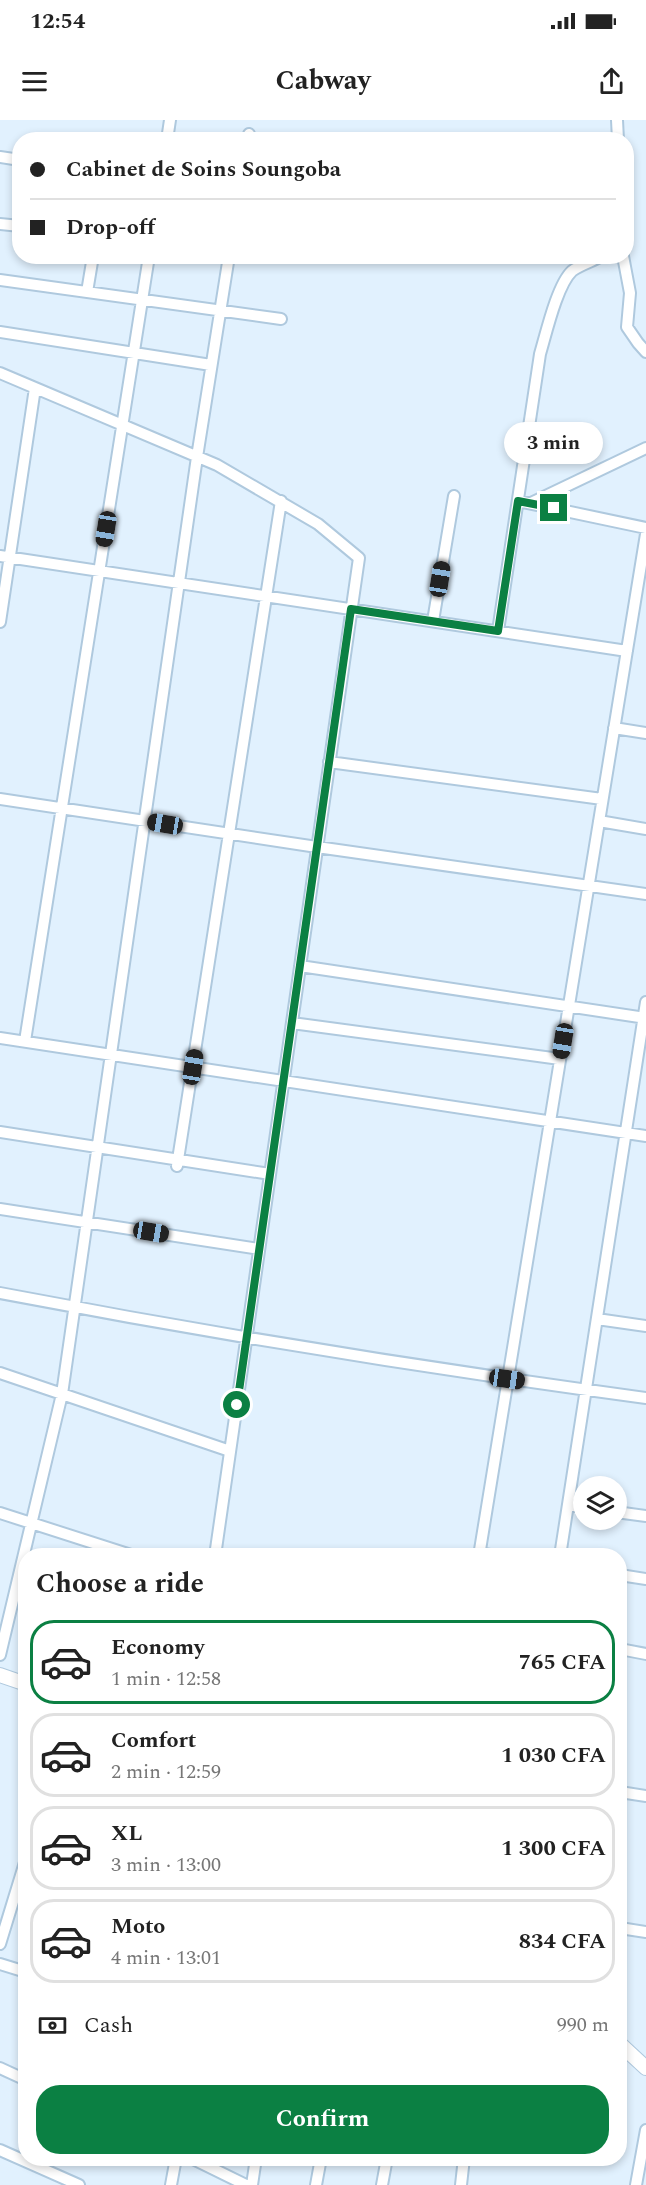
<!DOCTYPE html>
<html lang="en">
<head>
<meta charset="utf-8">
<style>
  body { margin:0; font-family:Spectral,serif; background:#f6f6f6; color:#222; height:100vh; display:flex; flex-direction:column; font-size:22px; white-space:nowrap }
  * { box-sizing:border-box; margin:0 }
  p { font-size:20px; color:#767676 }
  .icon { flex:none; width:33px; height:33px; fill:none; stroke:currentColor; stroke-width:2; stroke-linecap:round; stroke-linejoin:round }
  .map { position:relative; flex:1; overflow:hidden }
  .sheet { position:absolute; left:18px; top:1428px; width:609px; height:618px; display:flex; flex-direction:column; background:#fff; border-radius:24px; box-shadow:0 3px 9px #0003 }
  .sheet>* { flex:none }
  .hud { position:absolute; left:12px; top:12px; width:622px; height:132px; border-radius:24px; box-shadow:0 3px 9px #0003; display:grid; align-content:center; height:132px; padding:0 18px; background:#fff }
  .controls { position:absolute; left:573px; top:1356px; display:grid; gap:12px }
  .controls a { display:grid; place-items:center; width:54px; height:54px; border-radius:50%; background:#fff; box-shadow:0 3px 9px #0003; font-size:30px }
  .end { position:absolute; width:27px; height:27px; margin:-14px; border:8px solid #0b8043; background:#fff; box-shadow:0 0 0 3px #fff }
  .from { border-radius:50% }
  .bubble { position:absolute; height:42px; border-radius:21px; background:#fff; box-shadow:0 3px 9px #0003; font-size:20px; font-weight:700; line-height:42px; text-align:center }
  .car { position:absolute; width:18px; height:36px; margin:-18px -9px; border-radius:8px; box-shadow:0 0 4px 2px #0007; background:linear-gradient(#222 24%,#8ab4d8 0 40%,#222 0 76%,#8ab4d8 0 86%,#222 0) }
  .hud b { display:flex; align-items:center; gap:21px; height:57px; font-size:22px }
  .hud b+b { border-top:2px solid #e0e0e0 }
  .hud i { width:15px; height:15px; background:#222 }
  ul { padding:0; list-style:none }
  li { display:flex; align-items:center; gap:18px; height:84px; margin:0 12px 9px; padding:0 6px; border:3px solid #e0e0e0; border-radius:24px }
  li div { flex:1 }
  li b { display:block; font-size:22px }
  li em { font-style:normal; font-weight:700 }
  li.active { border-color:#0b8043 }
  li>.icon { width:54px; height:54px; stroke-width:1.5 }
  h2 { padding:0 18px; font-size:27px; line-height:72px }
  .pay { display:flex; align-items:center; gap:15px; height:66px; padding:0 18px; font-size:22px }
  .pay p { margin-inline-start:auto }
  .primary-button { display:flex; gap:12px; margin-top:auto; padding:12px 18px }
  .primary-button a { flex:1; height:69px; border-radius:24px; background:#0b8043; color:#fff; font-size:24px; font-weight:700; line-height:69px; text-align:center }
  .status { display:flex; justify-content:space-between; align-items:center; height:42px; padding:0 30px; background:#fff; direction:ltr }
  .status svg { height:16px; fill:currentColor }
  header { display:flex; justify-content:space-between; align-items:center; height:78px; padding:0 18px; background:#fff; font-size:27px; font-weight:700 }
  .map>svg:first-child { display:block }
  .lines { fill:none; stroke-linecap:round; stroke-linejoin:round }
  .minor-casing { stroke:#afc9de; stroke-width:14 }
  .major-casing { stroke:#afc9de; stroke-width:16 }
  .minor { stroke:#fff; stroke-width:10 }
  .major { stroke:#fff; stroke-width:14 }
  .route { stroke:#0b8043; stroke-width:8 }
</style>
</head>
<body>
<div class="status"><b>12:54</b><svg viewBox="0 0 49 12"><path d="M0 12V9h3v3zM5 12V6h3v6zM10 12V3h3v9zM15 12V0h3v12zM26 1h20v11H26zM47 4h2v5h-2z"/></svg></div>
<header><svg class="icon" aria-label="menu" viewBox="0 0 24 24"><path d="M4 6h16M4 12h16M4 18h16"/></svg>Cabway<svg class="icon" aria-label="share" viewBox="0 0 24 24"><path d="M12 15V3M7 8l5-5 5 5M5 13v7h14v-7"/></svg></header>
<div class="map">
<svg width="646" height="2065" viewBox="0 0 646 2065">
  <rect width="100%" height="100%" fill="#e1f1fe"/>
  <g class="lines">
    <defs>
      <path id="minor" d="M617 0 618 20
        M167 20 170 0
        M248 20 249 14
        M0 37 20 40
        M627 98V101
        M0 104 20 106
        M623 136 630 173 627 207 638 223 646 232
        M0 160 281 199
        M87 172 93 136
        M0 212 211 245
        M0 253 217 345 318 404 359 438 215 1436
        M518 381 646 408
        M531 383 646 328
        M0 436 627 531
        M433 501 454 376
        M0 502 35 268
        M498 511 540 234C546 214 557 165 572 151 580 145 593 141 602 136
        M614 608 646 613
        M329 642 602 679
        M0 679 317 727 646 774
        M599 701 646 709
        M300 846 646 898
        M292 903 560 939
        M0 918 646 1016
        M25 921 149 136
        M0 1012 270 1054
        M177 1046 281 381
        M0 1089 259 1129
        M0 1173C214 1214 430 1249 646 1278
        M597 1199 646 1206
        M0 1253 230 1331
        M568 1385 584 1387
        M616 1392 646 1396
        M0 1393 134 1436
        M479 1433 495 1436
        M479 1436 646 414
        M560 1436 646 882
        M620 1455 646 1459
        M620 1529 646 1534
        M0 1535 62 1274 197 337 229 136
        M620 1672 646 1676
        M620 1808 646 1812
        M0 1824 26 1739
        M0 1844 26 1852
        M0 1948 26 1960
        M0 2030 79 2065
        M191 2038 246 2065
        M171 2065 176 2038
        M252 2065 256 2038
        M316 2065 321 2038
        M382 2065 387 2038
        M461 2065 464 2038
        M636 2065 646 2010"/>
      <path id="major" d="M0 1555 26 1564
        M620 1924 646 1948"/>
    </defs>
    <use href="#minor" class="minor-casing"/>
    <use href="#major" class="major-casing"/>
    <use href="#minor" class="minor"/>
    <use href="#major" class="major"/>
  </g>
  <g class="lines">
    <path class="route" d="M237 1285 351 489 498 511 518 381 554 388"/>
  </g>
</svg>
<div class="controls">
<a><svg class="icon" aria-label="layers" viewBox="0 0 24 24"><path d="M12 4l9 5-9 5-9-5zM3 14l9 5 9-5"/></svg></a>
</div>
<i class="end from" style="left:237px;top:1285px"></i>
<i class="end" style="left:554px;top:388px"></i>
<div class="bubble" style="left:504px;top:302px;width:99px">3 min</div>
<i class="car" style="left:106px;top:409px;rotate:189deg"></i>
<i class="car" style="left:440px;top:459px;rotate:9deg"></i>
<i class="car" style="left:165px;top:704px;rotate:279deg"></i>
<i class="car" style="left:563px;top:921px;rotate:189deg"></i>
<i class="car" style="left:193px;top:947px;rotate:9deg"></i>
<i class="car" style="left:151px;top:1112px;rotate:99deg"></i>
<i class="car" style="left:507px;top:1259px;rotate:98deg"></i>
<div class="hud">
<b><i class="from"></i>Cabinet de Soins Soungoba</b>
<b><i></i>Drop-off</b>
</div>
<section class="sheet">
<h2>Choose a ride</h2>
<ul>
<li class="active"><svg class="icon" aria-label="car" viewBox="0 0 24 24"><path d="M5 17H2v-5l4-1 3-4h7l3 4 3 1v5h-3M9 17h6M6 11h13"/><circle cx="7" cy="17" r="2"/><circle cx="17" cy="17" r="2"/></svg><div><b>Economy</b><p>1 min · 12:58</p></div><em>765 CFA</em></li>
<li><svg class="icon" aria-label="car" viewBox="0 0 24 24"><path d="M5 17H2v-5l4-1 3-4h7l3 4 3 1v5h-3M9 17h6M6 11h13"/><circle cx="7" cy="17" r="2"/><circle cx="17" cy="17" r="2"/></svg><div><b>Comfort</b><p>2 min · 12:59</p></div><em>1 030 CFA</em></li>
<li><svg class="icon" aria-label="car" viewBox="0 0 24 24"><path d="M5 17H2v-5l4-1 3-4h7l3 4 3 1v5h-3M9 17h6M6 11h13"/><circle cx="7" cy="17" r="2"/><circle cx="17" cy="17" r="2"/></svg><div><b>XL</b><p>3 min · 13:00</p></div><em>1 300 CFA</em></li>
<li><svg class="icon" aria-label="car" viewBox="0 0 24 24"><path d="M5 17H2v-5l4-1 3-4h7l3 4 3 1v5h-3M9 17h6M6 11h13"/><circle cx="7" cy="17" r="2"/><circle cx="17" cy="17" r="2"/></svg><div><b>Moto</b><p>4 min · 13:01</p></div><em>834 CFA</em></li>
</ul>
<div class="pay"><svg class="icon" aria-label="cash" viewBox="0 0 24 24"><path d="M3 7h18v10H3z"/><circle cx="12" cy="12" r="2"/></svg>Cash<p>990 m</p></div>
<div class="primary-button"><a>Confirm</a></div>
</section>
</div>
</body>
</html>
